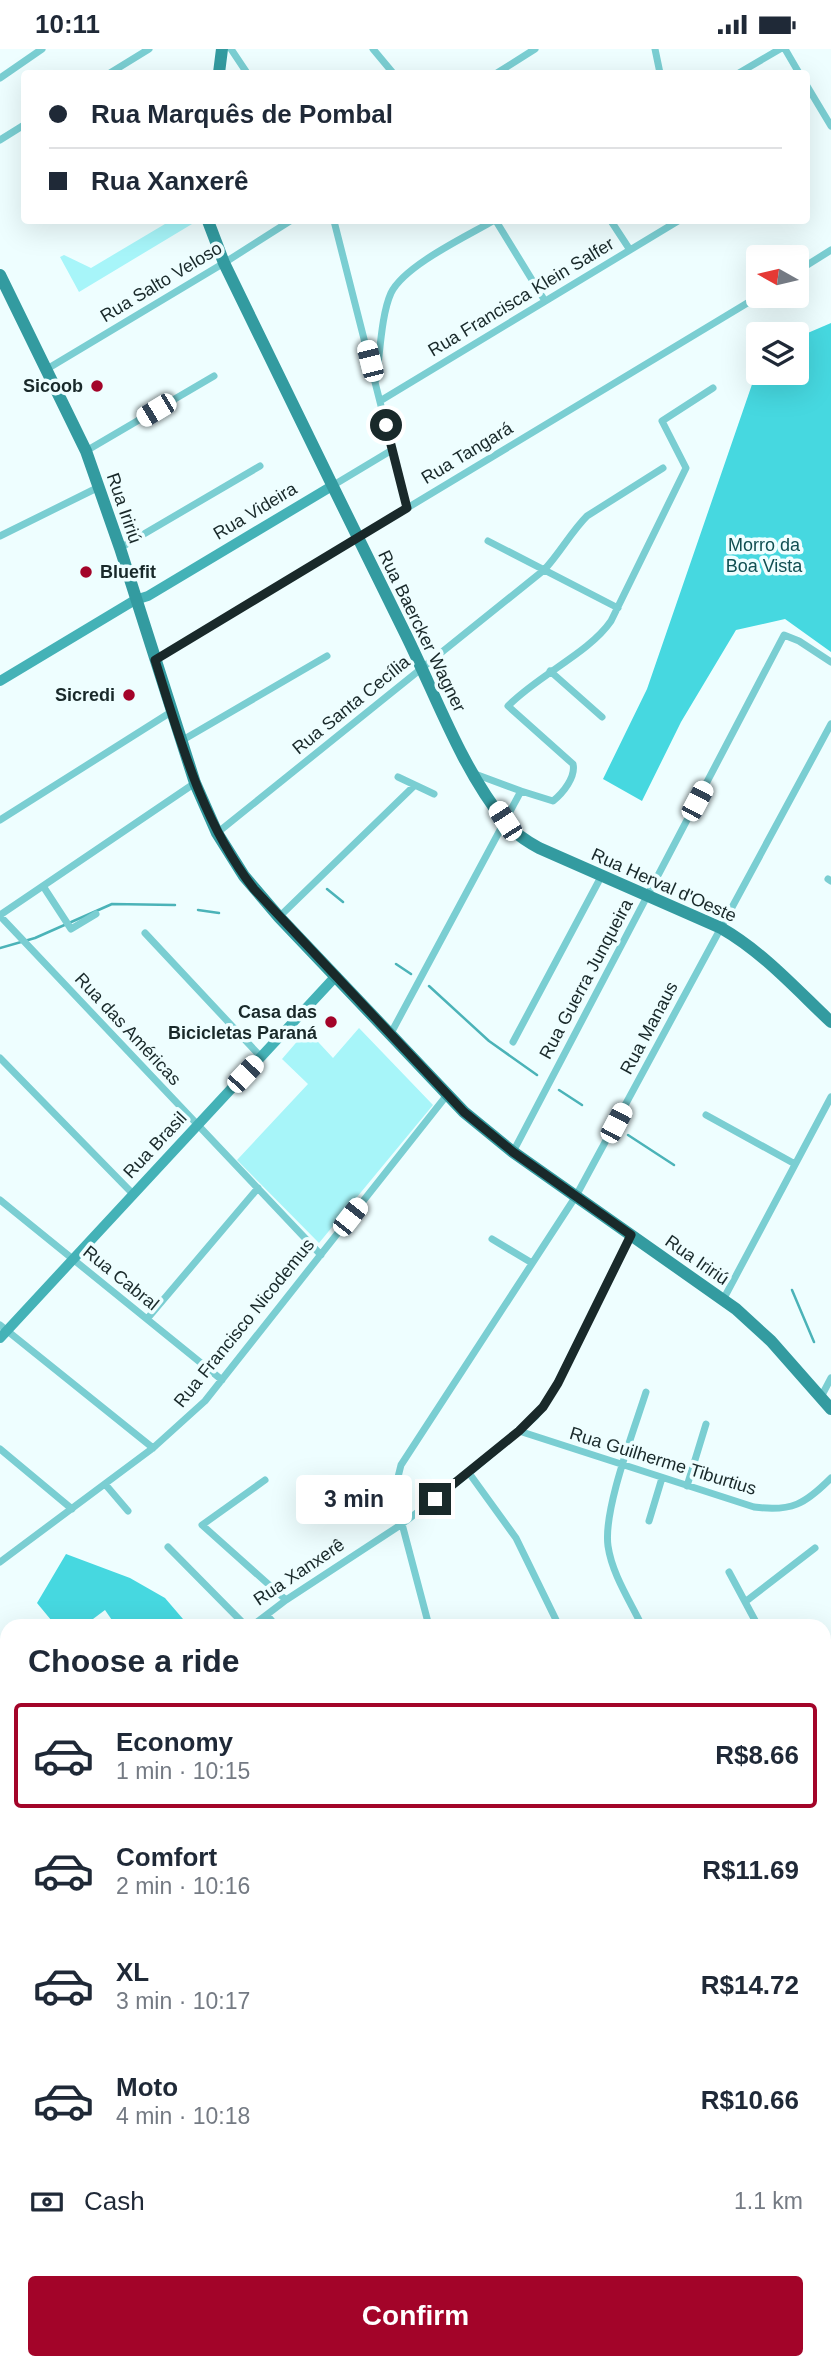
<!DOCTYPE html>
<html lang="en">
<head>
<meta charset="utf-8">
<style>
  body { margin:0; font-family:Helvetica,sans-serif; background:#f2f2f3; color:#1f2937; height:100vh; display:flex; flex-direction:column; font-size:26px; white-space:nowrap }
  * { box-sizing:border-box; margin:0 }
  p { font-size:23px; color:#747a83 }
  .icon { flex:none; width:38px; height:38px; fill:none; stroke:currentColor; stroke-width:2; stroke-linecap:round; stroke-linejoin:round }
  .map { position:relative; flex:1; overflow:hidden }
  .drawer { position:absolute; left:0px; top:1570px; width:831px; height:751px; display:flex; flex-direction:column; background:#fff; border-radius:21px 21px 0 0; box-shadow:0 7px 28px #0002 }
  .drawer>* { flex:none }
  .top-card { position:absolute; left:21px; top:21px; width:789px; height:154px; border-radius:7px; box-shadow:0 7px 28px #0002; display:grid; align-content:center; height:154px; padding:0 28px; background:#fff }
  .needle { width:46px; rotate:278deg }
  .controls { position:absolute; left:746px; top:196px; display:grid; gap:14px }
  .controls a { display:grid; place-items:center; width:63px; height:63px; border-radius:7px; background:#fff; box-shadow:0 7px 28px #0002; font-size:35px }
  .end { position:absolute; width:32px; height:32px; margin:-16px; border:9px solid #19292a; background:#fff; box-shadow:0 0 0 4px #fff }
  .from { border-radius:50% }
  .bubble { position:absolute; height:49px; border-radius:7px; background:#fff; box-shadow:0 7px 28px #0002; font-size:23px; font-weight:700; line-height:49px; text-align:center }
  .car { position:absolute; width:21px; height:42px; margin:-21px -10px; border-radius:9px; box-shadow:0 0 5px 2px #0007; background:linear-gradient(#fff 24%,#345 0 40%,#fff 0 76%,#345 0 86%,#fff 0) }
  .top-card b { display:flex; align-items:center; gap:24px; height:66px; font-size:26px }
  .top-card b+b { border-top:2px solid #e0e1e3 }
  .top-card i { width:18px; height:18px; background:#1f2937 }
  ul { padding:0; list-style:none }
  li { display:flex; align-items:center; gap:21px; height:105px; margin:0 14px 10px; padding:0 14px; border:4px solid transparent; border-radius:7px }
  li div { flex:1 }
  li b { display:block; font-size:26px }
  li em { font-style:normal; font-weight:700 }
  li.selected { border-color:#a30429 }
  li>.icon { width:63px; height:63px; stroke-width:1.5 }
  h2 { padding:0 28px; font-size:32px; line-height:84px }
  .pay { display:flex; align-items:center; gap:18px; height:77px; padding:0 28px; font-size:26px }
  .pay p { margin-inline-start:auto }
  .button { display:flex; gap:14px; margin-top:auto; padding:14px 28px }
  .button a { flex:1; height:80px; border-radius:7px; background:#a30429; color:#fff; font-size:28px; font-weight:700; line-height:80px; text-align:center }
  .status { display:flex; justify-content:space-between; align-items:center; height:49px; padding:0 35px; background:#fff; direction:ltr }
  .status svg { height:19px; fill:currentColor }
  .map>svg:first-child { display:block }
  .green { fill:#a7f5f9 }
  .forest { fill:#46d8e0 }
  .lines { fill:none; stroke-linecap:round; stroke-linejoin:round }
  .stream { stroke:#4bb3b8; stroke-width:2.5 }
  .street { stroke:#7aced2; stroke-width:7 }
  .secondary { stroke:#44b2b7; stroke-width:10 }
  .primary { stroke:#339ba0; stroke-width:12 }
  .route { stroke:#19292a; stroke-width:9 }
  .poi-dot { fill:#a30429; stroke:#eefeff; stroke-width:2.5 }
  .labels { text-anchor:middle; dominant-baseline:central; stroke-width:7; stroke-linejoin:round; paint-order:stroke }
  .street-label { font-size:18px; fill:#19292a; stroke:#eefeff }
  .poi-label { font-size:18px; font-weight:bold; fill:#19292a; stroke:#eefeff; text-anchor:end }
  .park-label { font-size:18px; fill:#104f52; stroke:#eefeff }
</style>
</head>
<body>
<div class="status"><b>10:11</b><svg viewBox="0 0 49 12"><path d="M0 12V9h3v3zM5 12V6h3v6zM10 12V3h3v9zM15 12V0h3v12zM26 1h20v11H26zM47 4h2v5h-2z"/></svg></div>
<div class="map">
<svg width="831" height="2319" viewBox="0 0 831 2319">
  <rect width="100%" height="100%" fill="#eefeff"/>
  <path class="green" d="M170 172H197L79 243 60 208 64 206 91 219Z
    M359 979 433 1056 319 1194 237 1111 308 1035 282 1010 307 981 333 1009Z"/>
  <path class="forest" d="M831 274V603L785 570 736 581 681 673 642 752 603 730 647 640 758 318V324H796V289Z
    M66 1505 130 1529 165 1549 189 1577H116L105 1561 89 1573V1577H56L37 1554Z"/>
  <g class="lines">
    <path class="stream" d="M327 840 343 853
      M198 861 219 864
      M0 899 35 889 112 855 175 856
      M396 915 411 925
      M429 937 489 992 537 1026
      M559 1041 582 1056
      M628 1086 674 1116
      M792 1241 814 1293"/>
    <path class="street" d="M231 0 247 24
      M373 0 393 24
      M655 0 660 24
      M785 0 799 24
      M110 24 149 0
      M497 24 535 0
      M739 24 780 0
      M0 29 42 0
      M807 37 831 77
      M0 91 24 76
      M334 172 407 459
      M496 172 545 252
      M611 172 630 201
      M796 223 831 201
      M47 320 224 214 290 172
      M376 331C380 307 381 266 391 244 404 217 465 188 493 172
      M380 352 678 172
      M86 402 214 327
      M332 437 392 401
      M0 487 99 438
      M488 492 618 559
      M120 499 260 417
      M155 611 759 247
      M550 622 602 668
      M181 692 327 607
      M475 725 521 742
      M398 728 434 745
      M0 771 171 663
      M217 784 544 521C560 504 571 483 587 467L663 419
      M828 830 831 832
      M43 837 71 880 96 865
      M0 866 195 734
      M0 867 321 1206
      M279 868 414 737
      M145 884 261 1008
      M390 986 521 742 553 752C563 744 576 728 573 715L508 657C538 626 589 604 611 572L686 419 662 372 713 339
      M513 993 602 826
      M0 1009 133 1145
      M706 1066 795 1115
      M513 1103 784 586 799 592 831 613
      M0 1151 222 1331
      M492 1190 532 1214
      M723 1251 831 1048
      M147 1270 258 1139
      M0 1276 153 1399
      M821 1348 831 1329
      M519 1382 754 1458C792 1463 805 1455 831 1429
      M0 1400 72 1460
      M469 1424 516 1489 559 1577
      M265 1431 202 1476 286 1551
      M105 1435 128 1462
      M687 1437 706 1375
      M649 1472 662 1429
      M168 1498 246 1577
      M0 1513 153 1399 205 1352 447 1046
      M729 1523 758 1577
      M745 1553 815 1499
      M267 1566 276 1577
      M252 1577 286 1551 402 1475 469 1424 536 1367 553 1343 631 1186
      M283 1577H292
      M429 1577 397 1456 396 1436 401 1416 576 1147 831 675
      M642 1577C630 1552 612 1525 608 1497 603 1461 634 1381 646 1343
      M0 1628 7 1634
      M824 1701 831 1714
      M824 1934 831 1948
      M0 2058 7 2082
      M824 2077 831 2073
      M0 2189 7 2186
      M72 2314 74 2319
      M614 2314 616 2319
      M320 2319 329 2314
      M490 2319 491 2314"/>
    <path class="secondary" d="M0 632 135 551 148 547 332 437
      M0 1289 336 927
      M0 1759 7 1754
      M824 1814 831 1811
      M194 2314 195 2319
      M140 2319 149 2314"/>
    <path class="primary" d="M219 24 222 0
      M208 172 224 214C284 339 345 462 406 586 437 649 461 718 505 773 515 785 526 792 539 799L721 879C763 903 796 940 831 973
      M0 226 86 402 120 499 195 734 217 784 244 827 279 868 464 1063 513 1103 736 1260 771 1292 831 1360"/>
  </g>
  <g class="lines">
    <path class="route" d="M386 376 407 459 155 611C180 691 202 773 254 840L464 1063 513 1103 631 1186 558 1334 543 1358 519 1382 435 1450"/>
  </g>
  <g class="poi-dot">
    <circle cx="97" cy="337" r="7"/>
    <circle cx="86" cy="523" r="7"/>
    <circle cx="129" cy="646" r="7"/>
    <circle cx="331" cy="973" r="7"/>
  </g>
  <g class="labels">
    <g class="street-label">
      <text transform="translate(161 233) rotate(-31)">Rua Salto Veloso</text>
      <text transform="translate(521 248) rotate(-31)">Rua Francisca Klein Salfer</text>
      <text transform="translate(467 404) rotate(-31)">Rua Tangará</text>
      <text transform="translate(124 459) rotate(71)">Rua Iririú</text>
      <text transform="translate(255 462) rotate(-31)">Rua Videira</text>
      <text transform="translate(422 582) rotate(64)">Rua Baercker Wagner</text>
      <text transform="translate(351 656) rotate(-39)">Rua Santa Cecília</text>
      <text transform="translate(664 836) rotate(24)">Rua Herval d'Oeste</text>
      <text transform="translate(586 930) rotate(-62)">Rua Guerra Junqueira</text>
      <text transform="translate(649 979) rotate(-62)">Rua Manaus</text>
      <text transform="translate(128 980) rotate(47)">Rua das Américas</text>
      <text transform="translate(155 1096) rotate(-47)">Rua Brasil</text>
      <text transform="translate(697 1211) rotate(35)">Rua Iririú</text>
      <text transform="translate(121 1229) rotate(39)">Rua Cabral</text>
      <text transform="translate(244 1274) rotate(-51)">Rua Francisco Nicodemus</text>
      <text transform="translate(663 1412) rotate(17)">Rua Guilherme Tiburtius</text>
      <text transform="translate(299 1523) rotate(-34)">Rua Xanxerê</text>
    </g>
    <g class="poi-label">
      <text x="83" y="337">Sicoob</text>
      <text x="100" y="523" text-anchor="start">Bluefit</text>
      <text x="115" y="646">Sicredi</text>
      <text x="317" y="963">Casa das<tspan x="317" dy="21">Bicicletas Paraná</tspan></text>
    </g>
    <g class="park-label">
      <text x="764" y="496">Morro da<tspan x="764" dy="21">Boa Vista</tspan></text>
    </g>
  </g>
</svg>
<div class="controls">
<a><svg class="needle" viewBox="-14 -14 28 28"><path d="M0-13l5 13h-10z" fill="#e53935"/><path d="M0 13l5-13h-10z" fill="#747a83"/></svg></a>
<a><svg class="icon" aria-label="layers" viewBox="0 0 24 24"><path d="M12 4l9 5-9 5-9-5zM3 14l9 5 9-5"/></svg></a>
</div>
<i class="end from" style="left:386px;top:376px"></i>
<i class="end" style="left:435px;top:1450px"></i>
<div class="bubble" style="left:296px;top:1426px;width:116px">3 min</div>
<i class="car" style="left:370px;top:312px;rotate:346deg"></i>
<i class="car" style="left:156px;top:361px;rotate:239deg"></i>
<i class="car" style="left:697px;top:752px;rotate:28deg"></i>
<i class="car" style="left:505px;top:772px;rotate:327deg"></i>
<i class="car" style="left:245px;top:1025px;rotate:43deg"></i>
<i class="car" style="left:616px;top:1074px;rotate:28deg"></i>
<i class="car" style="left:350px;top:1168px;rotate:38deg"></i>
<div class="top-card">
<b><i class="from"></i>Rua Marquês de Pombal</b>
<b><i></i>Rua Xanxerê</b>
</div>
<section class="drawer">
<h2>Choose a ride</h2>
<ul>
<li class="selected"><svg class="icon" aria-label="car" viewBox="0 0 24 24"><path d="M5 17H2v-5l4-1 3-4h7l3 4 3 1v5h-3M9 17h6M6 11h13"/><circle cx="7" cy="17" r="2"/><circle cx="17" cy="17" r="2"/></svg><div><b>Economy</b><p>1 min · 10:15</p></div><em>R$8.66</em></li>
<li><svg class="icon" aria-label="car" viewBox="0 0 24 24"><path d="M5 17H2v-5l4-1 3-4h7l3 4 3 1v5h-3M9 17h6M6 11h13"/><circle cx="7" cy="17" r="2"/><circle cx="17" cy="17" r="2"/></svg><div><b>Comfort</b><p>2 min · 10:16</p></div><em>R$11.69</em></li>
<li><svg class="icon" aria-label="car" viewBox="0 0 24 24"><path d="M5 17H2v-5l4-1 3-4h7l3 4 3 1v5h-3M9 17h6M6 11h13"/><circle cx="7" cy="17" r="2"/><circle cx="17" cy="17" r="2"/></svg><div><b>XL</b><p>3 min · 10:17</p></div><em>R$14.72</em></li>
<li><svg class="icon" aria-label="car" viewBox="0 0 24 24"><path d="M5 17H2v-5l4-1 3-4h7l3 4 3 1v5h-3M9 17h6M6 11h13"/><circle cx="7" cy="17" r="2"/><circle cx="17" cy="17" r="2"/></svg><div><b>Moto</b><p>4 min · 10:18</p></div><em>R$10.66</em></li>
</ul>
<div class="pay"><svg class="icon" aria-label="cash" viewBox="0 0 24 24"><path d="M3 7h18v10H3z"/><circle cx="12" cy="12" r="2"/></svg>Cash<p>1.1 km</p></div>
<div class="button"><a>Confirm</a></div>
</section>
</div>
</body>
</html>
